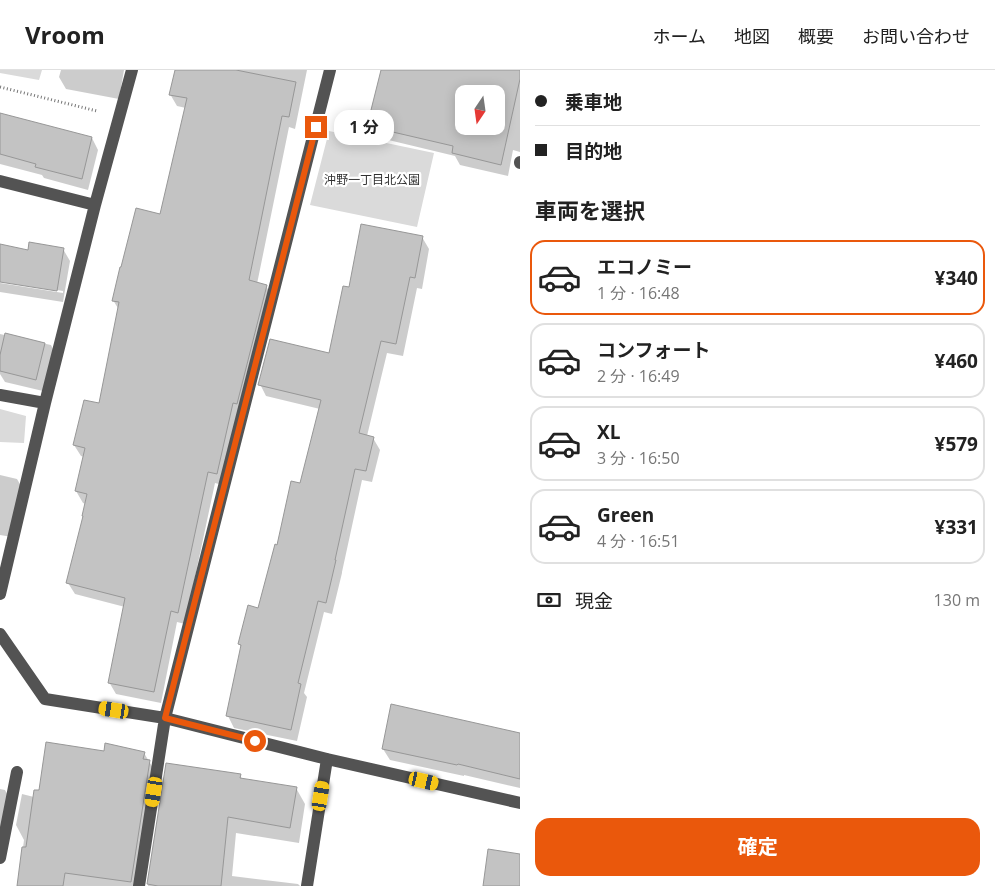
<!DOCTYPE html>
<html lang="ja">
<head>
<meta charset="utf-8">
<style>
  body { margin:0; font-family:"Open Sans","Noto Sans JP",sans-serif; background:#f2f2f2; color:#222; height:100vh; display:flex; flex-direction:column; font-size:19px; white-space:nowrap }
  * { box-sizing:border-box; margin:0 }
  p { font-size:16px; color:#767676 }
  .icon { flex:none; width:28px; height:28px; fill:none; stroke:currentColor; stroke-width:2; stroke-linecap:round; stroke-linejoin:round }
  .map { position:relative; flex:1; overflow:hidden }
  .panel { display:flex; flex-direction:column; background:#fff; width:475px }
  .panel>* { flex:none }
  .banner { display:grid; align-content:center; height:110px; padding:0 15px; background:#fff }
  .needle { width:32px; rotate:193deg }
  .controls { position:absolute; left:455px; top:15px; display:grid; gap:10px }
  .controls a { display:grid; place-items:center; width:50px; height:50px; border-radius:10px; background:#fff; box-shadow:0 2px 12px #0003; font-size:25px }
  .end { position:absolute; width:22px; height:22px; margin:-11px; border:6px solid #ea580c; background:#fff; box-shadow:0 0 0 2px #fff }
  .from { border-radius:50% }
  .bubble { position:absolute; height:35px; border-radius:15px; background:#fff; box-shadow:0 2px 12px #0003; font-size:16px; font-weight:700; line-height:35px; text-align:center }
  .car { position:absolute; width:15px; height:30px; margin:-15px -8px; border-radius:6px; box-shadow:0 0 4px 1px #0007; background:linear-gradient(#f5c518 24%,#345 0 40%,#f5c518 0 76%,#345 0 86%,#f5c518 0) }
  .banner b { display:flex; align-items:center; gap:18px; height:48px; font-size:19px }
  .banner b+b { border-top:1px solid #e0e0e0 }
  .banner i { width:12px; height:12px; background:#222 }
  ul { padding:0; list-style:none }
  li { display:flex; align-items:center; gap:15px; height:75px; margin:0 10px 8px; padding:0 5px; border:2px solid #e0e0e0; border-radius:15px }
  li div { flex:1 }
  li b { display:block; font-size:19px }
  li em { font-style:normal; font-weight:700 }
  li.on { border-color:#ea580c }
  li>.icon { width:45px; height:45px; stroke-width:1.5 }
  h2 { padding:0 15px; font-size:22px; line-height:60px }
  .pay { display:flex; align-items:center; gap:12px; height:55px; padding:0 15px; font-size:19px }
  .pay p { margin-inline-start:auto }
  .button { display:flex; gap:10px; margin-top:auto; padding:10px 15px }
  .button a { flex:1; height:58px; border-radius:15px; background:#ea580c; color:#fff; font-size:20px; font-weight:700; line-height:58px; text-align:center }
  header { display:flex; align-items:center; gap:30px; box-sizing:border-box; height:70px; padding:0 25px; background:#fff; border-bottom:1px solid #e0e0e0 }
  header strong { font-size:24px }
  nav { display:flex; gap:28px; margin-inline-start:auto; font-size:18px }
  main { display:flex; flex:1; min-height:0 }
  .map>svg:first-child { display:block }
  .green { fill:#dadada }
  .shadow { fill:#0003; fill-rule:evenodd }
  .building { fill:#c3c3c3; stroke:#979797; fill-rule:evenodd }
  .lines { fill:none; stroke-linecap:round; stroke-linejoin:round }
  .path { stroke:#757575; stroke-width:3; stroke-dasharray:1 2.5; stroke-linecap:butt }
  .minor { stroke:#535353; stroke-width:12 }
  .route { stroke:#ea580c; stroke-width:6 }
  .labels { text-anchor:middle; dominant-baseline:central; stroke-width:4.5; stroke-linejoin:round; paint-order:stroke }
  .park-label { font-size:12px; fill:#313131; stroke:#fff }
</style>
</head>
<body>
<header>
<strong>Vroom</strong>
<nav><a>ホーム</a><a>地図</a><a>概要</a><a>お問い合わせ</a></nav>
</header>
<main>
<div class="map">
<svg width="520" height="816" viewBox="0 0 520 816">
  <rect width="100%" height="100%" fill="#fff"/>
  <path class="green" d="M0 0H42L39 10 0 3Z
    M329 61 434 83 417 157 310 135Z
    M0 339 26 346 24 373 0 372Z"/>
  <path class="shadow" d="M61 0H124L119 29 66 19 59 7Z
    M176 0H307L295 59 289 57 257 214 266 216 273 228 223 415 215 413 185 554 177 552 161 633 116 624 109 612 125 537 75 524 68 513 86 434 83 433 76 421 84 387 81 386 74 375 100 335 119 240 113 230 161 145 186 38 177 36 170 24Z
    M380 0H520V82L513 80 508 106 460 95 455 86 376 67 369 56 382 0ZM464 24H496V56H464Z
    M0 44 92 68 98 80 88 120 44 108 42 105 0 94Z
    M422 167 429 179 422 219 417 218 403 286 387 283 367 366 373 368 380 380 372 412 362 410 342 502V503L332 544 324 542 304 623 307 627 297 671 234 658 228 646 242 578 239 574 259 539 278 476 301 415 320 339 266 326 260 314 330 285 350 218Z
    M0 175 29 182 63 179 70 191 63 232 0 222V213L63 223V221L0 211Z
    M0 264 51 275 57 287 43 321 5 312 0 304Z
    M0 405 17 409 24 421 12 467 0 465Z
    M520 665V718L464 705V706L390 690 383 679Z
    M105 682 144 683 159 708 142 816H18L24 770 16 755 22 724 34 727 40 722Z
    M167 694 240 705 242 709 296 718 305 734 299 773 236 763 232 806 298 814 300 816H148Z
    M0 719 5 720 15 739 0 767Z"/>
  <path class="building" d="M175 0H236L296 12 289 47 282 46 249 210 267 215 237 334 233 333 217 404 208 402 178 543 171 541 154 622 108 613 125 528 66 513 83 446H82L87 424 75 421 85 378 73 375 84 330 99 333 119 232 112 231 120 197H121L136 138 160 144 187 28 169 25Z
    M381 0H520V9L501 95 452 83 453 76 367 56ZM464 24H496V56H464Z
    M0 43 92 67 82 109 35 97 36 94 0 84Z
    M361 154 423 166 415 208 410 207 396 274 381 271 359 363 374 367 366 401 355 399 335 490H336L326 533 318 531 298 613 301 614 291 660 226 646 241 575 238 574 248 535 258 538 275 474 277 475 291 411 300 413 321 330 258 315 270 269 329 283 343 216 349 217Z
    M29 172 64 178 57 221 0 212V174L28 180Z
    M5 263 45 273 36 310 0 301V285Z
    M391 634 520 663V709L458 694 457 695 382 679Z
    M46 672 104 681 105 673 145 682 143 689 150 690 131 812 65 803 63 816H17L22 777H26L34 720H39Z
    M166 693 241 704 240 708 297 717 290 758 228 747 221 816H158L147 814Z
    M488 779 520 784V816H483Z"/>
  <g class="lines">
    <path class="path" d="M0 17 97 41"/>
    <path class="minor" d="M520 93V92
      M0 111 95 135
      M0 325 45 333
      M0 524 45 333 95 135 132 0
      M0 564 45 629 165 648 327 689 520 733
      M0 788 17 702
      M139 816 165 648 330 0
      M307 816 327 689"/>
  </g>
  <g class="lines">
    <path class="route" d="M255 671 165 648 316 57"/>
  </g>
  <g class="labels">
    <g class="park-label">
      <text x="372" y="109">沖野一丁目北公園</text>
    </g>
  </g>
</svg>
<div class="controls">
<a><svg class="needle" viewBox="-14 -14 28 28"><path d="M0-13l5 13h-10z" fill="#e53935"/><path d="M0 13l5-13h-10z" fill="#767676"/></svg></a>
</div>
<i class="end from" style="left:255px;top:671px"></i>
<i class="end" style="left:316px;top:57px"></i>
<div class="bubble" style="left:334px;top:40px;width:60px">1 分</div>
<i class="car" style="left:114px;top:640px;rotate:279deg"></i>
<i class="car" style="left:424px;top:711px;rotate:103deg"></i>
<i class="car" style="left:154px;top:722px;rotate:189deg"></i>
<i class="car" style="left:321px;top:726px;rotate:9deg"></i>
</div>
<section class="panel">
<div class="banner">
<b><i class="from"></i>乗車地</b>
<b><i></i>目的地</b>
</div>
<h2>車両を選択</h2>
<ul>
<li class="on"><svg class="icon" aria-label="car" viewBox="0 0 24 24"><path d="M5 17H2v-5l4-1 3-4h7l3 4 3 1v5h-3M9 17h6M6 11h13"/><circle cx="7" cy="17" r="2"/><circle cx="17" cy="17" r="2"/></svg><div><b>エコノミー</b><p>1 分 · 16:48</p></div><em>¥340</em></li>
<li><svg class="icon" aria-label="car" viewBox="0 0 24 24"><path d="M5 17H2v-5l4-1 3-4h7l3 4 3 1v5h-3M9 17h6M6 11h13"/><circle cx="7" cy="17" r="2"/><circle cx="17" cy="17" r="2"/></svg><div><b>コンフォート</b><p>2 分 · 16:49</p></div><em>¥460</em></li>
<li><svg class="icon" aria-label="car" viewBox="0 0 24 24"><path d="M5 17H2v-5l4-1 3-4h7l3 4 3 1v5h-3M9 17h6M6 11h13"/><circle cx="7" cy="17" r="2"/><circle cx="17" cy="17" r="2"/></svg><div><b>XL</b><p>3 分 · 16:50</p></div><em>¥579</em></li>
<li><svg class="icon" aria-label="car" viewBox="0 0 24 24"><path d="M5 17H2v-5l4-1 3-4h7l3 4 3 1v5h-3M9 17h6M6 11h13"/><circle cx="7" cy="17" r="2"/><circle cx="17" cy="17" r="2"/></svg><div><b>Green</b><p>4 分 · 16:51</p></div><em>¥331</em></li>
</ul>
<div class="pay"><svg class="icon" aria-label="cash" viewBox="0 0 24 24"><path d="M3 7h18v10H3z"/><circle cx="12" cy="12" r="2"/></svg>現金<p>130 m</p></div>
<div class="button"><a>確定</a></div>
</section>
</main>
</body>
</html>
